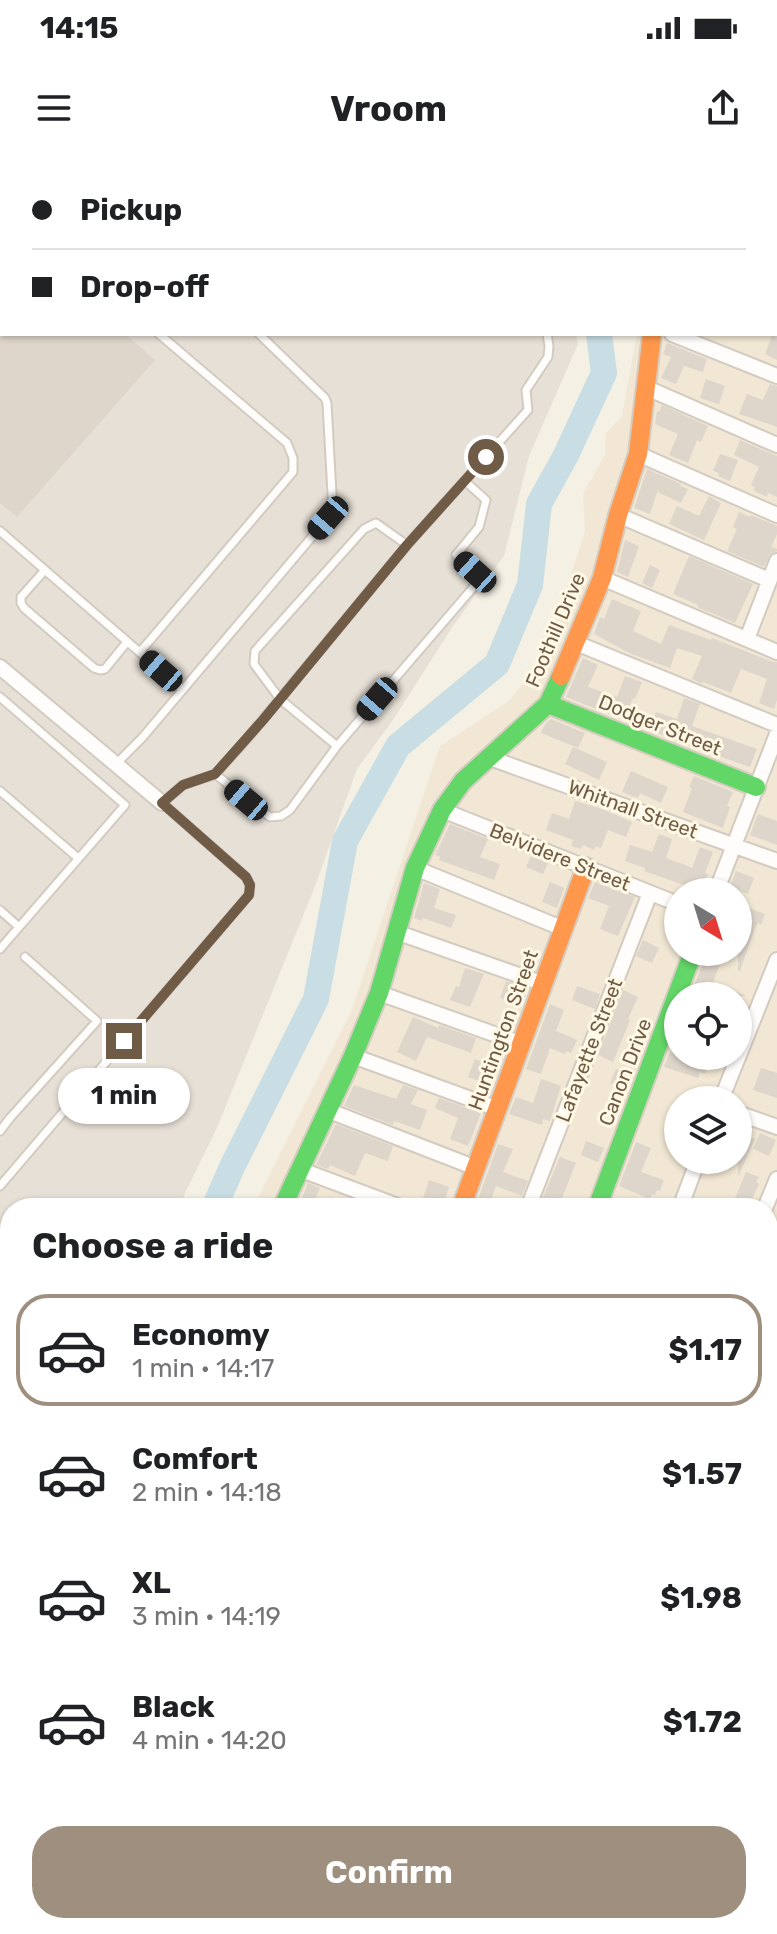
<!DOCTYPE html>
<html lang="en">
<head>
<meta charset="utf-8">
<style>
  body { margin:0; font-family:Rubik,sans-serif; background:#f2f2f2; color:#202124; height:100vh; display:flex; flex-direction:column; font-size:30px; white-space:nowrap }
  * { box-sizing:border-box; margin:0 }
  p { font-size:26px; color:#757577 }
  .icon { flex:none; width:44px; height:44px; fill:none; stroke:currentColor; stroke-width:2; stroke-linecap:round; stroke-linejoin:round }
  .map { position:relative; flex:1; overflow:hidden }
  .sheet { position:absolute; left:0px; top:1038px; width:778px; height:736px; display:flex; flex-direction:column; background:#fff; border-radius:32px 32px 0 0; box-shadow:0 2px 6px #0004 }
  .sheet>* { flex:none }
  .hud { position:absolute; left:0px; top:0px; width:778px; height:176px; box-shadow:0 2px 6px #0004; display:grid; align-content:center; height:176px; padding:0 32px; background:#fff }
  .needle { width:52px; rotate:142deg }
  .tools { position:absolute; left:664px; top:718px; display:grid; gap:16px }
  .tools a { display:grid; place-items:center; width:88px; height:88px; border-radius:50%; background:#fff; box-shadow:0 2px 6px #0004; font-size:40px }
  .end { position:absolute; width:36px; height:36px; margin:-18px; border:10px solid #705b47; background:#fff; box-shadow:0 0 0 4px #fff }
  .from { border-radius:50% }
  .bubble { position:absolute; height:56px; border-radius:28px; background:#fff; box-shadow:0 2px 6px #0004; font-size:26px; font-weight:700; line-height:56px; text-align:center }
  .car { position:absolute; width:24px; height:48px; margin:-24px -12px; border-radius:10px; box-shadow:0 0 6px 2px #0007; background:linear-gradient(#222 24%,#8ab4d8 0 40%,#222 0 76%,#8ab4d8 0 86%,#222 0) }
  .hud b { display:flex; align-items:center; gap:28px; height:76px; font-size:30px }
  .hud b+b { border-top:2px solid #e0e0e0 }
  .hud i { width:20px; height:20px; background:#202124 }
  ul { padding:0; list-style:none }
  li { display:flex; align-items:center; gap:24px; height:112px; margin:0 16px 12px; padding:0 16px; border:4px solid transparent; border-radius:32px }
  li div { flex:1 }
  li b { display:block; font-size:30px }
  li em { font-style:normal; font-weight:700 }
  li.on { border-color:#9f8f7e }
  li>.icon { width:72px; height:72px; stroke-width:1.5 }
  h2 { padding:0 32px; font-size:36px; line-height:96px }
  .action { display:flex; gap:16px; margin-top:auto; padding:16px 32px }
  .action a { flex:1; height:92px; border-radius:32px; background:#9f8f7e; color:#fff; font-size:32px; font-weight:700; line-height:92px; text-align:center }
  .status { display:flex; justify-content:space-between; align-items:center; height:56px; padding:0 40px; background:#fff; direction:ltr }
  .status svg { height:22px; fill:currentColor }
  header { display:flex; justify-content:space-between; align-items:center; height:104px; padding:0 32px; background:#fff; font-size:36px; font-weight:700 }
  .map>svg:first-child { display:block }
  .residential { fill:#f1e7d4; fill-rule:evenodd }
  .industrial { fill:#e6e0d6 }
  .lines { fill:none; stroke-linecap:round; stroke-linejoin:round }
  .river { stroke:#c8dee4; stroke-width:26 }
  .building { fill:#ded6cb }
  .lane-casing { stroke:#d3cbc0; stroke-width:11 }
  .street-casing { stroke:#d3cbc0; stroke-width:18 }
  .fast-casing { stroke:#d5cdc1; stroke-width:22 }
  .slow-casing { stroke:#d5cdc1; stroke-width:22 }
  .lane { stroke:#fefdfb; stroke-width:7 }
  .street { stroke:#fefdfb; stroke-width:14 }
  .fast { stroke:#63d668; stroke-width:18 }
  .slow { stroke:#ff974d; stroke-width:18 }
  .route { stroke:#705b47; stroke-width:10 }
  .labels { text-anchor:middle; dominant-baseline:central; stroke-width:6; stroke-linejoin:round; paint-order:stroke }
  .street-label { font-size:20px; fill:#705b47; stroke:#fff8e4 }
</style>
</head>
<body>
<div class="status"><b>14:15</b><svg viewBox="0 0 49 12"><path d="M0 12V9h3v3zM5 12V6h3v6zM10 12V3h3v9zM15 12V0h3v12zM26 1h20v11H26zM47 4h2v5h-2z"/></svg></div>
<header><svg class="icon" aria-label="menu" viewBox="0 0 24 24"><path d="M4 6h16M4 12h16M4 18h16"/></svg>Vroom<svg class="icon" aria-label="share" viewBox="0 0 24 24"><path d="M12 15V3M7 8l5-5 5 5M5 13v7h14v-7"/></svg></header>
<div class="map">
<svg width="777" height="1774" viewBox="0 0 777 1774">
  <rect width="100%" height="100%" fill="#f5f0e4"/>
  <path class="residential" d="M692 0H777V1774H0V1353H10V1764H768V1048H253L352 850 440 586 509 541 540 503 558 456 585 371 583 334 605 295 606 273 622 256 637 174H776V2H687ZM678 732H738V792H678ZM678 836H738V896H678ZM678 940H738V1000H678Z"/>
  <path class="industrial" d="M0 0H601V2H2V174H576L578 184 529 296 504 396 453 466 393 560 357 609 314 729 216 970 186 1031 180 1048H10V1297L0 1290Z"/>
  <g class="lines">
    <path class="river" d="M644 2 646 0
      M214 1048 232 1007 316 839 345 681 398 586 497 504 530 425 539 344 566 295 604 213 599 174
      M0 1311 10 1315"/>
  </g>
  <path class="building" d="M777 165V200L765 194 773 174H776Z
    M0 174H125L155 200 17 357 0 343Z
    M667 183 707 199 703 212 684 206 676 224 661 218 671 197 663 194Z
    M706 219 725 226 719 244 700 238Z
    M770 224 777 226V267L739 254 747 234 763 240Z
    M662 245 708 266 701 282 697 280 688 303 669 295 678 274 655 264 657 251 659 252Z
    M740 280 777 296V337L768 333 767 337 754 331 755 327 751 325 759 307 734 295Z
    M720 294 738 300 730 321 718 316 719 313 713 311Z
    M647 309 681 324 680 326 688 329 681 343 657 332 650 354 634 348Z
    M709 336 721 343 704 380 669 364 677 346 699 356Z
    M739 352 750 357 751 355 777 366V374L771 387 777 389V391L770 394 764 407 727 391 737 369 733 367Z
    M625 380 639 386 628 417 617 412Z
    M689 396 753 424 735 463 697 447 698 445 673 434Z
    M650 405 660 410 652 428 642 423Z
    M612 439 641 451 633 471 661 484 669 465 711 480 712 478 773 502H777V540L774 549 759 543 767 519 741 509 731 533 703 522 702 524 692 519 702 496 677 488 670 508 631 494 594 474 600 457 604 459Z
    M583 498 598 505 588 527 617 537 625 516 642 522 635 539 633 538 624 560 566 537Z
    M684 538 700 544 692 566 757 589 750 607 684 584 650 570 656 552 677 559Z
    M551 559 585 573 578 588 541 573 545 564Z
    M573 587 607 602 599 620 565 604Z
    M631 611 668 627 661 643 640 633 638 638 622 632Z
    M694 616 733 632 727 646 730 647 723 668 683 652 692 628 689 627Z
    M575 641 602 649 632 662 626 677 608 670 601 688 596 686 594 690 583 685 581 689 571 686 573 680 546 670 552 653 569 659Z
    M758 654 777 661V685L750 675Z
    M450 664 488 679 480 697 500 704 494 720 439 700 440 697 435 695Z
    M659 674 672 679 666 698 688 706 692 708 700 687 713 692 705 713 708 714 701 731 644 711 645 708 625 701 630 685 652 692Z
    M531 696 548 703 543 714 526 707Z
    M736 711 754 718 748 734 730 727Z
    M550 722 564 728 557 748 542 742Z
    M595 722 635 737 618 776 600 769 609 746 588 738Z
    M424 723 440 729 434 748 456 755 451 768 423 758 422 761 414 758Z
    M746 747 765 754 761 765 758 763 755 768 740 811H738V769Z
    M643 780 659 788 652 803 636 796Z
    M707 792 722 798 713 822 746 836H696L691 834Z
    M465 808 484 814 470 847 450 840 456 826 459 827Z
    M506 821 528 829 521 846 500 838Z
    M577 826 600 834 595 849 572 840Z
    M623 830 638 837 628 859 630 860 613 902 598 895Z
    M550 844 564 850 556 871 577 880 571 893 567 891 565 894 550 888 541 914 526 909Z
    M413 857 438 868 439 865 476 878 471 893 427 877 416 901 397 892Z
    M670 892 678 896H693L709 903 705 914 700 912 698 918 664 907Z
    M475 899 494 906 487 924 468 917Z
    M761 908 777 913V938L753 930Z
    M616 909 632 915 627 929 610 923Z
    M541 919 561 926 550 961 543 959 542 965 509 954 516 937 533 943Z
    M354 925 396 939 403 925 418 930 411 944 427 950 420 970 394 961 393 965 344 946Z
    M439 938 481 953 468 986 450 979 458 958 435 948Z
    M336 964 393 986 388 1001 365 993 355 1016 330 1005 328 1009 316 1005Z
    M738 972 755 979 738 1017Z
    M760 973 776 980 769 996 753 989Z
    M586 981 604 988 598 1002 581 995Z
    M636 982 651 988 641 1012 664 1020 660 1031 657 1030 655 1035 652 1034 650 1039 619 1026Z
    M498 984 513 989 503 1012 528 1021 522 1036 496 1026 488 1048H475Z
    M560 997 576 1003 558 1048 541 1042Z
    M746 1012 759 1017 756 1022 759 1024 748 1048H731Z
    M429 1020 449 1027 442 1048 422 1041Z
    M308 1023 320 1028 311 1048H298Z"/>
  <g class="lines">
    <defs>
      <path id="lane" d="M212 2 214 0
        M292 2 293 0
        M541 2 543 0
        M0 371 182 529
        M45 410 21 437V443L24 448 94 508 100 510 105 509 127 482
        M140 492 293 312V298L287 283 159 174
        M0 537 125 645 0 789
        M337 586 280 539 254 504 255 491 364 369 376 363 407 385
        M116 604 142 578 333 352 327 243 325 238 259 174
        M215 614 270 657 281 656 290 650 337 586 477 423C479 410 465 403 456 395L479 367 486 340 465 321
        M0 631 78 698
        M0 750 19 767
        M0 971 10 958 97 861 25 797
        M0 1026 249 735 250 725 246 717 162 643 183 625 215 614 245 581 407 385 528 250 526 230 548 197 549 186 547 174"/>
      <path id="street" d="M766 0 771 2
        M739 2 746 0
        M776 73 777 74
        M776 144 777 145
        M672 174 777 216
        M647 228 777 285
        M638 294 777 355
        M618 355 769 420
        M602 418 777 492
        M747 479 777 401
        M576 483 777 565
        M0 507 162 643
        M490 598 777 701
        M442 650 678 744
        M415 708 564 769
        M716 732 777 574
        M396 772 544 824
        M379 833 522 884
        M353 896 498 949
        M721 940 777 800
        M327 950 476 1008
        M738 953 777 967
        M299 1009 403 1048
        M528 1048 650 733
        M680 1048 698 1000
        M765 1048 777 1019
        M768 1236 777 1212
        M0 1377H10
        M768 1418 777 1395
        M0 1453 10 1457
        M768 1479 777 1482
        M0 1522 10 1526
        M768 1550 777 1554
        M0 1592 10 1596
        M768 1622 777 1626
        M0 1699 7 1667
        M262 1764 289 1774
        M50 1774 52 1764
        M120 1774 122 1764
        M186 1774 189 1764
        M320 1774 323 1764
        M401 1774 405 1764
        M491 1774 495 1764
        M560 1774 564 1764
        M631 1774 635 1764
        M700 1774 704 1764
        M767 1774 777 1748"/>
      <path id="fast" d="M548 544 756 627
        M282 1048 353 896 379 833 415 708 442 650 463 621 548 544 561 516
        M597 1048 693 792"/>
      <path id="slow" d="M561 516 602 418 618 355 638 294 652 174
        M461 1048 586 707"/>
    </defs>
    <use href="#lane" class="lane-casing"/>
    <use href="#street" class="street-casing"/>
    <use href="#fast" class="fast-casing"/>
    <use href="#slow" class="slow-casing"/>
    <use href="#lane" class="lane"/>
    <use href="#street" class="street"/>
    <use href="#fast" class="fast"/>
    <use href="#slow" class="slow"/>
  </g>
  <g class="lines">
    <path class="route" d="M124 881 249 735 250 725 246 717 162 643 183 625 215 614 263 560 407 385 486 297"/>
  </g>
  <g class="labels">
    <g class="street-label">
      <text transform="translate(555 470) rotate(-67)">Foothill Drive</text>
      <text transform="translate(660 565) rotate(22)">Dodger Street</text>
      <text transform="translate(633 649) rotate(20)">Whitnall Street</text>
      <text transform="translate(560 697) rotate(22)">Belvidere Street</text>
      <text transform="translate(503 870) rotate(-70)">Huntington Street</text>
      <text transform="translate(589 890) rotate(-69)">Lafayette Street</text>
      <text transform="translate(625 912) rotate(-69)">Canon Drive</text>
    </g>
  </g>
</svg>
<div class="tools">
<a><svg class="needle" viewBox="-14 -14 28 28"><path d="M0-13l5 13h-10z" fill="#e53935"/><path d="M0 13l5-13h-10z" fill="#757577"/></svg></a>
<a><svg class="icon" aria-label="locate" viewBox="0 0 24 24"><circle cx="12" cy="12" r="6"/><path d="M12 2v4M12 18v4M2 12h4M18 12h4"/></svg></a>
<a><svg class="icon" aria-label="layers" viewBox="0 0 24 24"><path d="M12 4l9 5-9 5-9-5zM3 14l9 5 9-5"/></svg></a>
</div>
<i class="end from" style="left:486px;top:297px"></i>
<i class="end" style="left:124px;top:881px"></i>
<div class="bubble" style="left:58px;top:908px;width:132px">1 min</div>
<i class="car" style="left:328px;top:358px;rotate:221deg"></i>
<i class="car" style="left:475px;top:412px;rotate:312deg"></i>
<i class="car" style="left:161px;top:511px;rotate:311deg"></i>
<i class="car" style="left:377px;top:539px;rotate:221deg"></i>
<i class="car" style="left:246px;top:640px;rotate:310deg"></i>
<div class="hud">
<b><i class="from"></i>Pickup</b>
<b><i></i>Drop-off</b>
</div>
<section class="sheet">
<h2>Choose a ride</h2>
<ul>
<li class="on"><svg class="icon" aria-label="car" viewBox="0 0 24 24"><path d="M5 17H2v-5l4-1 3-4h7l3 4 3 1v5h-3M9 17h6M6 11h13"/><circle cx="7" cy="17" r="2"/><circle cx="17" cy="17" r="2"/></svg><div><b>Economy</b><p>1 min · 14:17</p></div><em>$1.17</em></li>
<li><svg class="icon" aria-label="car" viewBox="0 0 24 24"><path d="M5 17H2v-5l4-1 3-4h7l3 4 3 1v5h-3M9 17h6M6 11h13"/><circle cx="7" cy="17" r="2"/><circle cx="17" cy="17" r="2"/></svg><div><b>Comfort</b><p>2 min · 14:18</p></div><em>$1.57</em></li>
<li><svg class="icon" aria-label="car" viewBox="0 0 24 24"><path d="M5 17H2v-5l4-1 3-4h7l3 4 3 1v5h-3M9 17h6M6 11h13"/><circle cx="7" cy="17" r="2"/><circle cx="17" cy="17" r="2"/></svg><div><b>XL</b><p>3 min · 14:19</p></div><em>$1.98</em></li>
<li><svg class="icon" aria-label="car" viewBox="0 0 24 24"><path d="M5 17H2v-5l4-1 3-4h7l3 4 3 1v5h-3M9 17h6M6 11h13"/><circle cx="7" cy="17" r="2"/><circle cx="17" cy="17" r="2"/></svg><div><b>Black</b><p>4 min · 14:20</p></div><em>$1.72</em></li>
</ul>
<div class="action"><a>Confirm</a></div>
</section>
</div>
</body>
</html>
